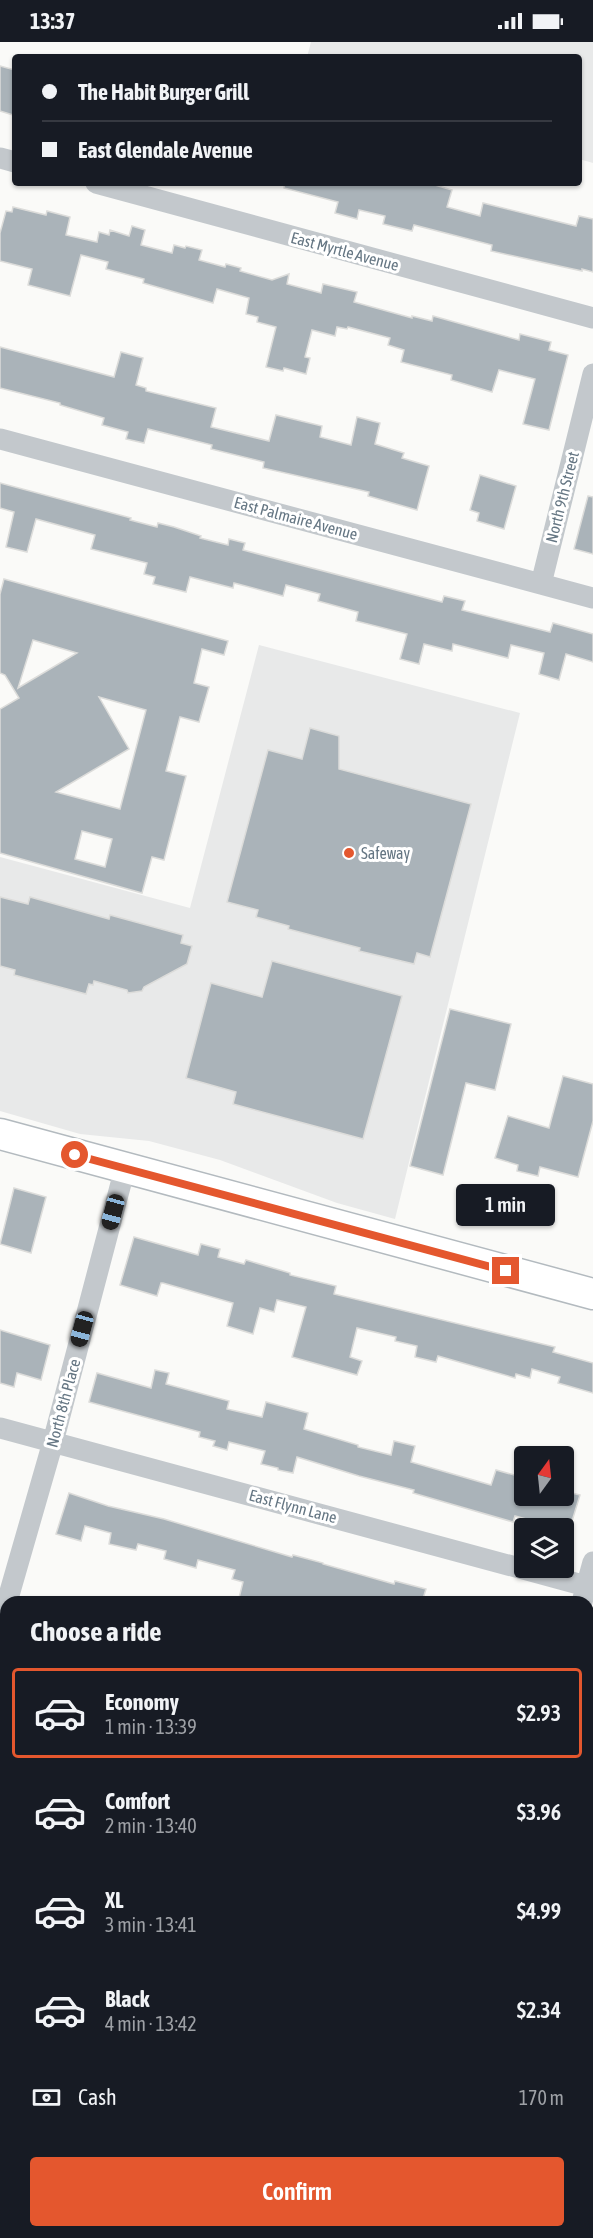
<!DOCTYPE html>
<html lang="en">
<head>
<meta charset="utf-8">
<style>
  body { margin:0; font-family:"Asap Condensed",sans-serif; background:#20242c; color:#f1f3f6; height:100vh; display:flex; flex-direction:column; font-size:22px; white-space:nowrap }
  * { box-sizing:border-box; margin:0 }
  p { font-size:20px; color:#9ea1a6 }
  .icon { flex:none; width:33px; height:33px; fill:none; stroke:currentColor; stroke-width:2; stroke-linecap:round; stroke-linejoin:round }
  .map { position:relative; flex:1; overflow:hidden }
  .panel { position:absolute; left:0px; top:1554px; width:594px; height:642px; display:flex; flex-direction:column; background:#171b24; border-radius:18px 18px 0 0; box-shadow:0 2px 4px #0004 }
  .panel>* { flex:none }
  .hud { position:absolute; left:12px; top:12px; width:570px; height:132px; border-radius:6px; box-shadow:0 2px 4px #0004; display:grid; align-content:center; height:132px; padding:0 30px; background:#171b24 }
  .needle { width:39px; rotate:15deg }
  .controls { position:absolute; left:514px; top:1404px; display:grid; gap:12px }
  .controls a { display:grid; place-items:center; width:60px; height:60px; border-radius:6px; background:#171b24; box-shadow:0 2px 4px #0004; font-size:30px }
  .end { position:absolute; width:27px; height:27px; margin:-14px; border:8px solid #e4572e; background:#fff; box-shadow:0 0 0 3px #fff }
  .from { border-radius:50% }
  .bubble { position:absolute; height:42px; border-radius:6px; background:#171b24; box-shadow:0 2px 4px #0004; font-size:20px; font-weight:600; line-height:42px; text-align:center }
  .car { position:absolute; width:18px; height:36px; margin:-18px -9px; border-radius:8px; box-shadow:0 0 4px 2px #0007; background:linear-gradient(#222 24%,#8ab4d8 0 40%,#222 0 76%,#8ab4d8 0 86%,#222 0) }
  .hud b { display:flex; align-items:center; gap:21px; height:57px; font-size:22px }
  .hud b+b { border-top:2px solid #363941 }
  .hud i { width:15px; height:15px; background:#f1f3f6 }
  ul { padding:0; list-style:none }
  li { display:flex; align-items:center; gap:18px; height:90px; margin:0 12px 9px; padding:0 18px; border:3px solid transparent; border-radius:6px }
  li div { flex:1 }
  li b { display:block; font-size:22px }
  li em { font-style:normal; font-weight:600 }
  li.selected { border-color:#e4572e }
  li>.icon { width:54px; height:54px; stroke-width:1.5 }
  h2 { padding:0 30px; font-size:27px; line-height:72px }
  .pay { display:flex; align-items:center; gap:15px; height:66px; padding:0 30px; font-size:22px }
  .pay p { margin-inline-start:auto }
  .button { display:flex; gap:12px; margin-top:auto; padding:12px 30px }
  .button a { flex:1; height:69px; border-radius:6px; background:#e4572e; color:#fff; font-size:24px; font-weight:600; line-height:69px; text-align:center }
  .status { display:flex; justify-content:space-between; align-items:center; height:42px; padding:0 30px; background:#171b24; direction:ltr }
  .status svg { height:16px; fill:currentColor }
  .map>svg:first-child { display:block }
  .built { fill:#e8e9e9 }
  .building { fill:#aab3b9; stroke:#dcdcda; stroke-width:1.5; fill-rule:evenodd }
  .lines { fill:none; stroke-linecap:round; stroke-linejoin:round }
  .secondary-casing { stroke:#b3babf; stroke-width:33 }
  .minor { stroke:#c3c8cc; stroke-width:21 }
  .secondary { stroke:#fff; stroke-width:30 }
  .route { stroke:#e4572e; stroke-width:8 }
  .poi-dot { fill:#e4572e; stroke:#fff; stroke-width:2 }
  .labels { text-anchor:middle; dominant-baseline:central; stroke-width:6; stroke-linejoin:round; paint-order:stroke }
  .street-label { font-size:16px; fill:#657683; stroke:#fff }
  .poi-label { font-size:16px; fill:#657683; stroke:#fff; text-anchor:start }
</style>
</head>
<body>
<div class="status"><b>13:37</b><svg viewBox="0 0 49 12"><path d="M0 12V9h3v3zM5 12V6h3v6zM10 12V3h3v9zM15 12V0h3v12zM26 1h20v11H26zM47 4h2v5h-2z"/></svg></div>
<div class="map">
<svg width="593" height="2196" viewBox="0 0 593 2196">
  <rect width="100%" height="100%" fill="#fafaf8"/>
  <path class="built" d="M311 0H593V121L579 117V15H307Z
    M259 603 520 671 395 1177 337 1161 220 1118 149 1099 80 1092 0 1069V815L190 866Z"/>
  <path class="building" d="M0 24 15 28V64L13 73 0 69Z
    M285 141H428L452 148 447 165 480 174 483 161 576 184 579 174 593 177V230L582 227V229L491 209 492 203 414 183 412 189 383 182 385 174 359 168 357 177 335 171 338 160 284 146Z
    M13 165 46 173 47 169 70 175 66 193 97 200 99 190 109 193 110 188 129 194 132 184 145 188 141 203 172 211 174 203 185 206 186 204 202 208 199 218 225 225 226 222 241 226 240 229 272 238 289 232 287 242 321 251 323 242 357 250 354 260 412 276V274L432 279 433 274 519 298 520 292 551 300 549 308 568 313 549 388 523 382 535 337 499 328 492 350 451 338 452 333 401 320 404 308 388 303 390 296 348 285 347 287 337 285 335 294 312 288 305 315 310 316 306 332 284 326 283 329 266 325 276 285 257 280 258 275 246 272 249 256 217 247 213 261 143 241 144 237 106 227 108 220 81 213 70 254 28 243 32 227 0 219V191L6 169 12 170Z
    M0 305 114 335 121 310 143 316 136 343 146 346V349L216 366 211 385 269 399 276 373 322 384 320 395 351 403 357 375 380 381 375 402 404 411 402 416 429 424 417 468 368 454 369 450 263 426 264 420 211 407 212 403 148 387 144 401 126 397 128 390 102 383 104 376 60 363V361L0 346Z
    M480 433 516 444 504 487 477 479 479 471 470 468Z
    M0 441 131 476 130 478 157 485 158 481 174 485 201 494 200 496 228 503 229 497 245 501 243 508 442 560 444 554 465 559 462 568 550 590 553 581 593 592V620L566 612 559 638 539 632 544 611 511 603 508 616 453 602 452 609 424 602 419 622 400 617 407 592 356 579 358 570 318 559 320 552 286 543 283 554 234 541 233 546 190 535 186 550 153 542 155 535 144 532 147 521 91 507 95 493 36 477 27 510 6 505 14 470 0 466Z
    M588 454 593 455V512L574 507Z
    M4 537 228 599 224 613 202 607 194 641 209 645 199 680 180 675 166 729 186 734 164 818 152 815 142 851 0 811V667L19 656 5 633 0 631V552ZM33 598 77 611 18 646ZM99 655 146 668 120 767 56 750 129 707ZM82 789 112 797 105 825 75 817Z
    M310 686 339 694V727L471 762 430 915 417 911 414 922 359 909 360 906 288 887 289 884 256 875 258 868 227 860 268 708 302 717Z
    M0 855 28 862 30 855 109 877 110 873 183 893 181 901 192 904 187 922 144 945 142 949 128 951 127 948 94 939 93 943 89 942 86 952 14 933 15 928 0 924Z
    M272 919 402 954 363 1097 233 1062 236 1050 186 1036 211 941 262 955Z
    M450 967 511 982 495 1048 466 1041 443 1133 410 1124Z
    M563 1034 593 1042V1079L578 1135 540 1125 538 1134 517 1129 518 1123 495 1116 508 1074 549 1086Z
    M14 1146 46 1155 31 1211 0 1202Z
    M134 1195 198 1213 201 1202 220 1207 218 1215 244 1222 246 1218 290 1231V1233L336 1244 334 1252 555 1305 553 1310 593 1321V1351L558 1341 560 1335 532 1327 530 1336 516 1332 515 1336 438 1314 436 1320 415 1315 417 1304 395 1299 396 1295 357 1286 350 1315 362 1319 357 1333 292 1315 306 1265 277 1258 274 1270 260 1266 253 1292 227 1284 233 1261 163 1241H161L157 1254 120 1243Z
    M0 1288 50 1303 41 1338 17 1331 14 1345 0 1341Z
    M155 1328 169 1331 166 1342 229 1359 227 1367 262 1375 266 1360 308 1371 304 1387 358 1403V1405L391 1413 394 1399 415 1404 411 1420 491 1443 496 1428 525 1436 520 1454H564V1449L580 1453 569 1489 515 1474 513 1480 413 1451 414 1448 359 1434 297 1415 293 1431 278 1428V1426L261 1422 265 1409 229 1400 227 1408 213 1404 215 1399 199 1395 200 1390 89 1360 97 1331 151 1346Z
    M69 1451 108 1464 164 1477 292 1515 293 1513 323 1521V1522L394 1542 395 1539 426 1547 422 1560H238L243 1540 232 1537 235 1528 198 1518 196 1526 164 1517 166 1509 138 1502 136 1508 109 1502 111 1491 85 1484 81 1499 56 1492Z"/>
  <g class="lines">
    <defs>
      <path id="secondary" d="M0 1092 593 1252"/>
    </defs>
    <use href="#secondary" class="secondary-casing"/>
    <path class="minor" d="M0 116 15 120
      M96 141 593 276
      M0 397 593 556
      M541 542 593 332
      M0 1386 586 1544
      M7 1560 53 1400 125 1126
      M582 1560 593 1520
      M0 1587 6 1564
      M0 1663 6 1665
      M0 1941 6 1942
      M413 2196 414 2190"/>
    <use href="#secondary" class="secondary"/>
  </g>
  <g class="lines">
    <path class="route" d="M75 1113 506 1229"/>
  </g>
  <circle class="poi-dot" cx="349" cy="811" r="6"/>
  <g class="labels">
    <g class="street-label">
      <text transform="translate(345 209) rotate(15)">East Myrtle Avenue</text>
      <text transform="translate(562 455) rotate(-76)">North 9th Street</text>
      <text transform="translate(296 476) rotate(15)">East Palmaire Avenue</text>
      <text transform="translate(63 1361) rotate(-75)">North 8th Place</text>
      <text transform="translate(293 1464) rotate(15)">East Flynn Lane</text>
    </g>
    <g class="poi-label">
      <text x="361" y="811">Safeway</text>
    </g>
  </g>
</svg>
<div class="controls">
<a><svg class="needle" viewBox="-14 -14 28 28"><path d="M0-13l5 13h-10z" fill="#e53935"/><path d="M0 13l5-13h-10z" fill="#9ea1a6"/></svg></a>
<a><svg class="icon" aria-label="layers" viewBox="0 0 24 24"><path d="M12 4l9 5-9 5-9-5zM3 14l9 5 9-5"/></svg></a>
</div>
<i class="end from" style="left:75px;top:1113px"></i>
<i class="end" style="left:506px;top:1229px"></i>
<div class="bubble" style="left:456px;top:1142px;width:99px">1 min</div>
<i class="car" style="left:113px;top:1170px;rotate:195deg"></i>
<i class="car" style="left:82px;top:1287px;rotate:195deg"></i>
<div class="hud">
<b><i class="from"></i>The Habit Burger Grill</b>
<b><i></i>East Glendale Avenue</b>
</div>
<section class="panel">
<h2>Choose a ride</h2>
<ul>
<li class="selected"><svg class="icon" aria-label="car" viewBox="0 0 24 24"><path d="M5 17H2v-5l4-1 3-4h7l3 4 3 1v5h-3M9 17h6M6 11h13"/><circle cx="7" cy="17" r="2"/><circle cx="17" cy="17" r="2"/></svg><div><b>Economy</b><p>1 min · 13:39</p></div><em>$2.93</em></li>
<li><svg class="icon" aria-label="car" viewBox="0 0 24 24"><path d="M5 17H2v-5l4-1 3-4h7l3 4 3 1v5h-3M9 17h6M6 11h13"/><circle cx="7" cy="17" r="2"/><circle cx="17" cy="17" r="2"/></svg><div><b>Comfort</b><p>2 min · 13:40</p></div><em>$3.96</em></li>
<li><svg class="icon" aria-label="car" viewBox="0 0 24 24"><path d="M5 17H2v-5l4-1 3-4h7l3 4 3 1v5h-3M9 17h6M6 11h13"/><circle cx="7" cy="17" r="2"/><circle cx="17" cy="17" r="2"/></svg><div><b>XL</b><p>3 min · 13:41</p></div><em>$4.99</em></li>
<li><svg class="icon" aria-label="car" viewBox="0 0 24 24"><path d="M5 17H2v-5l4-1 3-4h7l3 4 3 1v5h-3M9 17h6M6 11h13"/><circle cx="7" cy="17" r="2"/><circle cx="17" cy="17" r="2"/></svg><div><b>Black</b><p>4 min · 13:42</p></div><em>$2.34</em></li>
</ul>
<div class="pay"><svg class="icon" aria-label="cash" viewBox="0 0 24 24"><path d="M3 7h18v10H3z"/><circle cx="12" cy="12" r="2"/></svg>Cash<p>170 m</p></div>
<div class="button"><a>Confirm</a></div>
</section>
</div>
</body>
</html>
